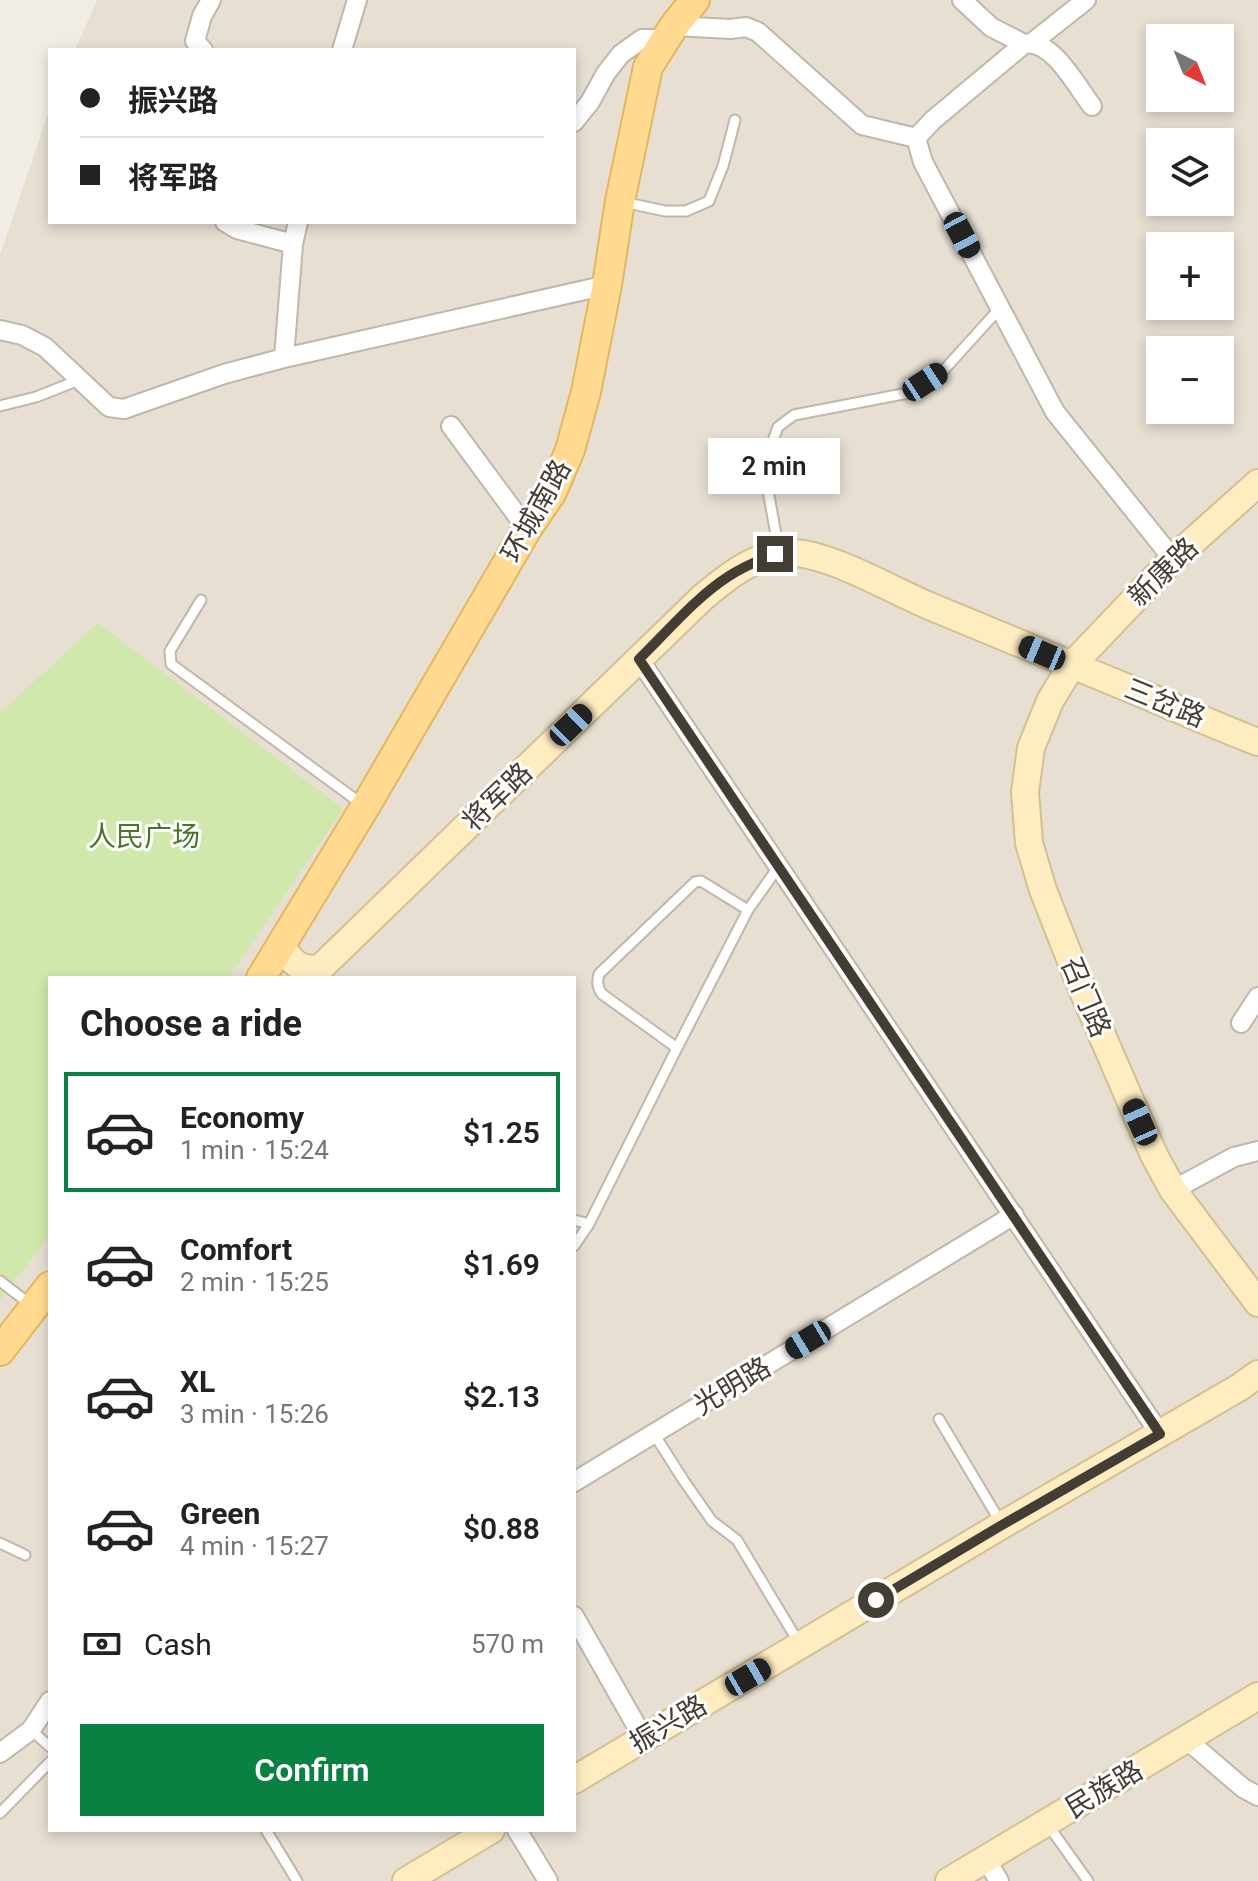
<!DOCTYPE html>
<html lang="en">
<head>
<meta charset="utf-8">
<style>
  body { margin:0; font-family:Roboto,"Noto Sans SC",sans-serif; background:#f6f6f6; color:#222; height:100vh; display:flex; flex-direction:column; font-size:30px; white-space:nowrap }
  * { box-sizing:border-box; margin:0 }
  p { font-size:26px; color:#767676 }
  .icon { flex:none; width:44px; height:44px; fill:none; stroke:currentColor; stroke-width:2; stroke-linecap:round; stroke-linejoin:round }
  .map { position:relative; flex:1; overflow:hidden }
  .details { position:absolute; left:48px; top:976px; width:528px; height:856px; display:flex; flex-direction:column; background:#fff; border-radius:0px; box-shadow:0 4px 12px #0003 }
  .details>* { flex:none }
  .top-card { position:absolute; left:48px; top:48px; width:528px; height:176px; border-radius:0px; box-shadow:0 4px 12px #0003; display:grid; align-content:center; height:176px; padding:0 32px; background:#fff }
  .needle { width:52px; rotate:137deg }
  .tools { position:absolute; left:1146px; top:24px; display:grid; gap:16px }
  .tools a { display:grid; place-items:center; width:88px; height:88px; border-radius:0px; background:#fff; box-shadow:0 4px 12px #0003; font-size:40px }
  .end { position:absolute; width:36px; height:36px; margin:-18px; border:10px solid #443d34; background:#fff; box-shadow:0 0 0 4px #fff }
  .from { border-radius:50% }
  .bubble { position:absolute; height:56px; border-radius:0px; background:#fff; box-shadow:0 4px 12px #0003; font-size:26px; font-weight:600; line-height:56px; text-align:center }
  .car { position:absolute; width:24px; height:48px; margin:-24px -12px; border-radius:10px; box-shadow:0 0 6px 2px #0007; background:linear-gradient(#222 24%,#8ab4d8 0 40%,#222 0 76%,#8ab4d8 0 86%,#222 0) }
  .top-card b { display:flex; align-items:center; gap:28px; height:76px; font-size:30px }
  .top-card b+b { border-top:2px solid #e0e0e0 }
  .top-card i { width:20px; height:20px; background:#222 }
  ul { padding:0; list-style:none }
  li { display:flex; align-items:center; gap:24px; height:120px; margin:0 16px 12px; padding:0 16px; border:4px solid transparent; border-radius:0px }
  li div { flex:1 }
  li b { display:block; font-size:30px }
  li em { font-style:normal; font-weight:600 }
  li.current { border-color:#0b8043 }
  li>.icon { width:72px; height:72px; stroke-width:1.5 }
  h2 { padding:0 32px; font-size:36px; line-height:96px }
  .pay { display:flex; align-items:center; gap:20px; height:88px; padding:0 32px; font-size:30px }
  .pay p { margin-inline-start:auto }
  .button { display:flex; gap:16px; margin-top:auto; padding:16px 32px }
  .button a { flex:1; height:92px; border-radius:0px; background:#0b8043; color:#fff; font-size:32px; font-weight:600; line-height:92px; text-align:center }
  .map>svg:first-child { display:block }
  .residential { fill:#e6dfd2; fill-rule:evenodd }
  .green { fill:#d0e8ab }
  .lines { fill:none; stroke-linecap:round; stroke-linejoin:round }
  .service-casing { stroke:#c1b7a9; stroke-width:13 }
  .minor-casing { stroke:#c1b7a9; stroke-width:22 }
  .secondary-casing { stroke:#d4bf93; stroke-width:30 }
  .primary-casing { stroke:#e5b65f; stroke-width:32 }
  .service { stroke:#fff; stroke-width:9 }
  .minor { stroke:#fff; stroke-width:18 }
  .secondary { stroke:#ffedc1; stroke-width:26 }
  .primary { stroke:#ffda90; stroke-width:28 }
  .route { stroke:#443d34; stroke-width:10 }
  .labels { text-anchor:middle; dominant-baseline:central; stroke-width:6; stroke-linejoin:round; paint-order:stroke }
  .street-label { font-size:28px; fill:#443d34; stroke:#fff }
  .park-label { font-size:28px; fill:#497727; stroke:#fff }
</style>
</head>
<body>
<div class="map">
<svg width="1258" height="1881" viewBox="0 0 1258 1881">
  <rect width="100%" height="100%" fill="#f2ede4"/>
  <path class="residential" d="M97 0H1258V1881H0V255L48 114 50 109V222H574V50H75ZM1160 38H1220V98H1160ZM1160 142H1220V202H1160ZM1160 246H1220V306H1160ZM1160 350H1220V410H1160ZM50 978H574V1830H50Z"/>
  <path class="green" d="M98 623 343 809 228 978H50V1235L0 1300V713Z"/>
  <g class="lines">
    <defs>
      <path id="service" d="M623 202 665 211H686L709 201 723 166 735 120
        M0 406 36 397 79 380
        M779 551 767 485 771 446 778 427 794 415 908 393 943 371 1000 308
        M201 600 170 651 171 664 363 805
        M677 1048 602 994C597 987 597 982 599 974L695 882 701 881 748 910
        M574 1220 589 1224
        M574 1246 589 1224 677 1048 748 910 779 866
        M0 1281 31 1305
        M939 1419 1001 1523
        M654 1434 684 1481 712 1521 737 1540 799 1643
        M0 1543 25 1555
        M31 1730 50 1747
        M0 1813 50 1762
        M1048 1825 1088 1881
        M266 1830 297 1881"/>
      <path id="minor" d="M962 0 991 27 1024 44
        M674 26 731 29 746 27 758 32 862 125 916 138
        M1033 42 1086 0
        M203 50 195 41 202 16 211 0
        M342 50 357 0
        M574 122 590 102 606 73 621 54 642 39H666
        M916 138 923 162 1055 412 1173 559
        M916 138 933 120 1024 44C1052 38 1077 87 1092 106
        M225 222 237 229 293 244
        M0 330 22 335 45 347 109 407 124 409 224 374 284 358 607 285
        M284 358 293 244 298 222
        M451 426 527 529
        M639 659 1160 1434
        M1241 1023 1258 997
        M1173 1190 1234 1157 1258 1151
        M574 1482 1014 1215
        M574 1616 644 1739
        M1186 1739 1243 1788 1258 1796
        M0 1753 31 1730 50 1701
        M517 1830 548 1881
        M986 1859 999 1881"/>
      <path id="secondary" d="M1258 483 1173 559 1072 665 1050 701 1031 748 1025 792 1029 843 1043 890 1082 989 1154 1155 1173 1190 1258 1303
        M281 945C292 963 299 970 320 969
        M310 978 702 598C728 576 756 553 792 553 828 553 892 590 927 605 998 635 1069 664 1140 693 1179 709 1218 727 1258 742
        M574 1780 1002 1525 1240 1387 1258 1374
        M406 1881 491 1830
        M949 1881 1258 1696"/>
      <path id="primary" d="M261 978 365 807 527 529 552 492 570 450 586 392 607 285 620 201 648 67 674 26 695 0
        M0 1351 50 1286"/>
    </defs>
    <use href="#service" class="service-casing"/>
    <use href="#minor" class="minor-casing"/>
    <use href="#secondary" class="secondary-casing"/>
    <use href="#primary" class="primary-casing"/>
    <use href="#service" class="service"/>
    <use href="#minor" class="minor"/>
    <use href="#secondary" class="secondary"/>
    <use href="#primary" class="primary"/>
  </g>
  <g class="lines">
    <path class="route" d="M775 554C759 560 743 567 729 576 695 598 668 631 639 659L1160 1434 1002 1525 876 1600"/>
  </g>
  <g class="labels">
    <g class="street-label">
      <text transform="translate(536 511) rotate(-61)">环城南路</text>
      <text transform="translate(1163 572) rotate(-44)">新康路</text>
      <text transform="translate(1165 703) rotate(22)">三岔路</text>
      <text transform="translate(497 797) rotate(-44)">将军路</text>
      <text transform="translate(1086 997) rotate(67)">召门路</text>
      <text transform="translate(732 1386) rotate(-31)">光明路</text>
      <text transform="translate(668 1724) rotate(-31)">振兴路</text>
      <text transform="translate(1104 1789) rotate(-31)">民族路</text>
    </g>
    <g class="park-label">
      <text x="144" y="836">人民广场</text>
    </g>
  </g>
</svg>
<div class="tools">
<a><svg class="needle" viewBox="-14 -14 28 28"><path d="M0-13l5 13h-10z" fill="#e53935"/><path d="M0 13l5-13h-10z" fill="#767676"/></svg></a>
<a><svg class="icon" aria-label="layers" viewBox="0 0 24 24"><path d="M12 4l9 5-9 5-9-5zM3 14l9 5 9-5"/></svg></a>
<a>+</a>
<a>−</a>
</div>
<i class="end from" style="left:876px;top:1600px"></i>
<i class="end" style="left:775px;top:554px"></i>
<div class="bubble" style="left:708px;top:438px;width:132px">2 min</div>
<i class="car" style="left:962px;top:235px;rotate:152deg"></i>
<i class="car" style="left:925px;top:382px;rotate:57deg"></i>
<i class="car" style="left:1042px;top:653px;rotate:293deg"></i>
<i class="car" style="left:571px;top:725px;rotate:46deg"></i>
<i class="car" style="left:1140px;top:1122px;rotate:336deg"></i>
<i class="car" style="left:808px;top:1340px;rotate:239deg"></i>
<i class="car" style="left:748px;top:1677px;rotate:60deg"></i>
<div class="top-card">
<b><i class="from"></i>振兴路</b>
<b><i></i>将军路</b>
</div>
<section class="details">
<h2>Choose a ride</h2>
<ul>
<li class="current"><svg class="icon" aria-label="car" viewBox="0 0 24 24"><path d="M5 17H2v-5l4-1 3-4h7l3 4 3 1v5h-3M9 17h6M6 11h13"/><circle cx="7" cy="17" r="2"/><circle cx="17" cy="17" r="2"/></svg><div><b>Economy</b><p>1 min · 15:24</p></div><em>$1.25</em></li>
<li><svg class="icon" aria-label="car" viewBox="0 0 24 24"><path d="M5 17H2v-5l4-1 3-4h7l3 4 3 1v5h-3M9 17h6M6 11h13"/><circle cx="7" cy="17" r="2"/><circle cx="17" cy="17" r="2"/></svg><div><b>Comfort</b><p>2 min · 15:25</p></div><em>$1.69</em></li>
<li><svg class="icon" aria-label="car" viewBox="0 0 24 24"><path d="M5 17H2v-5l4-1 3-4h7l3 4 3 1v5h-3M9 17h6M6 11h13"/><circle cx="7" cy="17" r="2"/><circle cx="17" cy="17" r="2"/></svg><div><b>XL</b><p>3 min · 15:26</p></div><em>$2.13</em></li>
<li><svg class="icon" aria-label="car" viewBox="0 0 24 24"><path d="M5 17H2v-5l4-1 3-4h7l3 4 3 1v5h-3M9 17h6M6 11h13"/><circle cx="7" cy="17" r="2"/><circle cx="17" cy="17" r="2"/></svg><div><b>Green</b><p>4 min · 15:27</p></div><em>$0.88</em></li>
</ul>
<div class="pay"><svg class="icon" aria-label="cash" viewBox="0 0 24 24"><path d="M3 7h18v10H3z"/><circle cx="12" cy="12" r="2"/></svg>Cash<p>570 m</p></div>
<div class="button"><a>Confirm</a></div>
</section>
</div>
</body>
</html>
